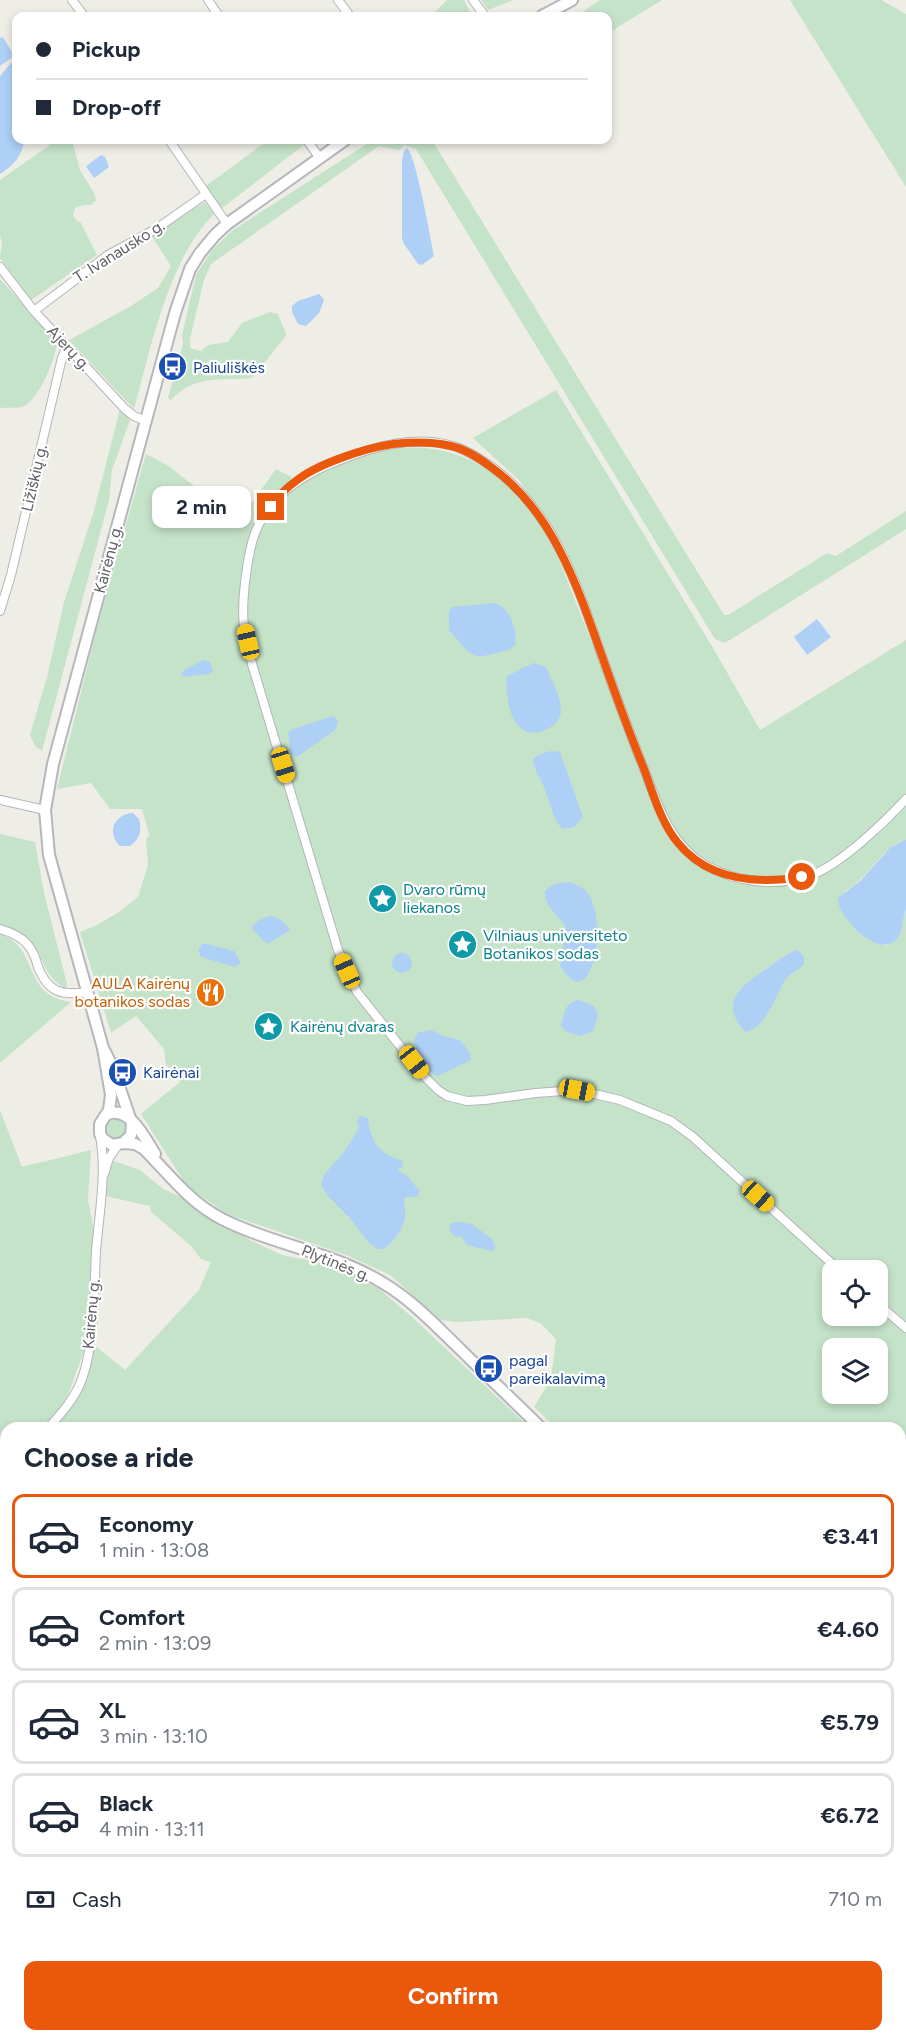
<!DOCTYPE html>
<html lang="en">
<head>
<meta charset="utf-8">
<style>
  body { margin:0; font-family:Figtree,sans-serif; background:#f6f6f7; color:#1f2937; height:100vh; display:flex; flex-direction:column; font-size:22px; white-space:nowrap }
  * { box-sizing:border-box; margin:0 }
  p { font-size:20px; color:#747a83 }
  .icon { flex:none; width:33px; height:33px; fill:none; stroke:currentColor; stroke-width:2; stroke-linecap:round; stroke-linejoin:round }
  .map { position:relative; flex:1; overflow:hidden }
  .side { position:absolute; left:0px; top:1422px; width:906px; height:620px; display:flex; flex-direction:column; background:#fff; border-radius:18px 18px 0 0; box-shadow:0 3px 9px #0003 }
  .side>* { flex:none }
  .banner { position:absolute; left:12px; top:12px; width:600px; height:132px; border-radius:12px; box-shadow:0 3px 9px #0003; display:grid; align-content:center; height:132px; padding:0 24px; background:#fff }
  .fabs { position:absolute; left:822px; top:1260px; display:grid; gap:12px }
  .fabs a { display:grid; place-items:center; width:66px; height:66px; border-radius:12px; background:#fff; box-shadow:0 3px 9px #0003; font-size:30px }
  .end { position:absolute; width:27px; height:27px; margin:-14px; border:8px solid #ea580c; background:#fff; box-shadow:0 0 0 3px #fff }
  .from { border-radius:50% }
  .bubble { position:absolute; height:42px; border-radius:12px; background:#fff; box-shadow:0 3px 9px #0003; font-size:20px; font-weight:700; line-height:42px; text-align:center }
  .car { position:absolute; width:18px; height:36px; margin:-18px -9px; border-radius:8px; box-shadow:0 0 4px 2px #0007; background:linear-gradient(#f5c518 24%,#345 0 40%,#f5c518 0 76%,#345 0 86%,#f5c518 0) }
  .banner b { display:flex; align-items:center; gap:21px; height:57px; font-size:22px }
  .banner b+b { border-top:2px solid #e0e1e3 }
  .banner i { width:15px; height:15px; background:#1f2937 }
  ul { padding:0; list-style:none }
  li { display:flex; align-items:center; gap:18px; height:84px; margin:0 12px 9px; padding:0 12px; border:3px solid #e0e1e3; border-radius:12px }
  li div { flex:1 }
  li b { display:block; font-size:22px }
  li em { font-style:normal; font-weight:700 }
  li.active { border-color:#ea580c }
  li>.icon { width:54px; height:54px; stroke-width:1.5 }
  h2 { padding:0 24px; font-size:27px; line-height:72px }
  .pay { display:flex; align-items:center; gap:15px; height:66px; padding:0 24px; font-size:22px }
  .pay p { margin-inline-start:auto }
  .action { display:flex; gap:12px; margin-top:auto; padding:12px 24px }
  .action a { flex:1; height:69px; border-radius:12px; background:#ea580c; color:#fff; font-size:24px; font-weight:700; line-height:69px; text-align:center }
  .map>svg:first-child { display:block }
  .green { fill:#c5e3c8; fill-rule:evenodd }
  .water { fill:#aed0f6 }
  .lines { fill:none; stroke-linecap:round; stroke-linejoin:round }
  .stream { stroke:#aed0f6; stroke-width:2 }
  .street-casing { stroke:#b3b5b9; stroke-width:10 }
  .secondary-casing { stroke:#b5b7bc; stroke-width:14 }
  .street { stroke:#fff; stroke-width:8 }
  .secondary { stroke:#fff; stroke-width:10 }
  .route { stroke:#ea580c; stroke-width:8 }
  .labels { text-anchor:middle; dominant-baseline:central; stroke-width:4.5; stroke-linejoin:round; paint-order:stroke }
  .street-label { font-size:16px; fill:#5e6065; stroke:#fff }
  .transit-label { font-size:16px; fill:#164399; stroke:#fff; text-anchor:start }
  .culture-label { font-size:16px; fill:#0d838f; stroke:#fff; text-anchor:start }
  .food-label { font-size:16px; fill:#c56008; stroke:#fff; text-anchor:end }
</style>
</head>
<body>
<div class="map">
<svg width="906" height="2041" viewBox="0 0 906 2041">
  <rect width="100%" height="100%" fill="#eeede6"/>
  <path class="green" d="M447 0H464L472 16H431Z
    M481 0H514L488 10Z
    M600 0H662L608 33V16H576Z
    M790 0H881L906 14V187Z
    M57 140H72L80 170 94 193 96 200 91 205H83L75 208 73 215 76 220 81 223 97 255 31 300 0 258 2 243 0 236V180Z
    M268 140H301L305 144 221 209 206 186Z
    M373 140H432L724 615H728L827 553 836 556 906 511V529L725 643 715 639 416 149 405 145 399 150 379 146 211 264 204 280 190 339V348L201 351 208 345 228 342 242 323 270 312 278 314 286 334 285 337 254 376C248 380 243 378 236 379 210 379 189 380 171 400L168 398 183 344 182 335 196 275 212 250 233 230Z
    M205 202 214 214C168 260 151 348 134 409L69 340 131 306 158 288 171 266 151 235Z
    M0 279 57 342C56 358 39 399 24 406 17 409 8 407 0 408Z
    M556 390 713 648 760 730 906 640V839C880 849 869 878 845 891L885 946C904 940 899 924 906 910V1763L900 1758V1428H556L534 1407 551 1379 556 1339 540 1323 527 1318 457 1322 441 1320 390 1275 346 1255 227 1214 187 1186 141 1114 180 1082 166 1064 164 1049 136 1016 111 1033 80 932 95 926 119 912 138 897 148 865 146 839 148 836 150 837 142 809H110L91 783 57 789 97 628 146 454 167 465 239 521 276 469 299 481C326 469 353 457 381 451 451 436 507 471 544 529 550 539 555 551 560 562L656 806 660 804 577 578 560 541 519 480 473 438ZM832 1270H878V1316H832ZM832 1348H878V1394H832Z
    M120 409 130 420 112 470 109 500 42 751 35 746 30 735 47 677 64 602 94 511Z
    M0 834 35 842 44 893 67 984 66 989C40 975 45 952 26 937 19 931 9 928 0 924Z
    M0 934C41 948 20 995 71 1002L0 1063Z
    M0 1110 22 1167 91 1150 88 1200 94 1230 84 1351 68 1395 58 1410 41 1428H6V1465L0 1472Z
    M104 1129a11 11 0 1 1 22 0a11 11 0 1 1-22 0Z
    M114 1161 140 1170 163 1189 181 1197 200 1214 262 1246 282 1255 323 1263 348 1272 379 1289 412 1317 530 1428H54C80 1401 89 1382 94 1345L125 1370 199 1290 211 1262 201 1259 191 1246 151 1212 150 1206 105 1196 110 1168Z
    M6 1478V2036H900V1807L906 1812V2041H0V1487Z"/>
  <path class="water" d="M3 37 14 56 0 66V38Z
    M16 60V140H24C23 155 13 166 0 174V76L10 64Z
    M407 148C416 155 431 240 434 256L422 265 418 264 404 244 402 238V160L404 151Z
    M101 155 105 157 109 167 94 178 86 166Z
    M319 294 324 300 319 313 306 326 298 324 292 312V306L298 301Z
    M495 603C510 608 518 630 515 645L509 650 479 657 467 651 449 630V610L453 607Z
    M817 619 831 637 807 655 794 637Z
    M203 660 210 662 213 671 209 674 183 677 181 674 184 670Z
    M534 663 546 667C552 681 561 697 561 711 561 727 534 739 522 729 507 718 507 693 506 677L522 668Z
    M333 716 338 721 336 729 332 732 297 757 291 754 288 733 290 730Z
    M551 751 560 752 583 817 574 827 562 829C552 817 551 804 545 790 541 778 534 772 533 759L540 754Z
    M133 813 139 819C142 831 140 839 130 846H120C106 833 114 814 133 813Z
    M906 839V910C901 920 904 932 896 940 877 959 836 915 838 898L860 881 890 848Z
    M570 882C575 885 582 886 586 891 611 920 591 1021 560 965L566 928C559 914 544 908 545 891 552 883 560 883 570 882Z
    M272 916 281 920 289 928V931L267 944 253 930 252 927C257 920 264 917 272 916Z
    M203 943 234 951 241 963 235 967 201 957 198 950Z
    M798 950 804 957V964C798 971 790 973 785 980 775 996 767 1027 746 1032 741 1028 738 1023 735 1017 725 994 753 978 769 967 778 961 788 952 798 950Z
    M392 963a10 10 0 1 1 20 0a10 10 0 1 1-20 0Z
    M577 1000C598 1005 602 1010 593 1031L581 1036 567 1032 561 1026C564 1014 564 1004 577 1000Z
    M432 1030 440 1035 460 1040 470 1053 471 1060 438 1076C427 1072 415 1050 414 1039L419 1032Z
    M360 1116 368 1118C370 1140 379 1155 402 1160L403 1166 397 1170 406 1175 420 1191 417 1197H405C403 1205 406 1210 405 1217 404 1229 393 1242 384 1249H377L368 1242 349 1217 329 1197 321 1185 324 1175 344 1152 359 1128 357 1122Z
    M458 1222 472 1224 492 1239 496 1248 492 1251 467 1245 461 1236 456 1237 452 1234 449 1227 451 1223Z"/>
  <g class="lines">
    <path class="stream" d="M0 1444 6 1450
      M235 2041 237 2036"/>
    <defs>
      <path id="street" d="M72 0 84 16
        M208 0 219 16
        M338 0 350 16
        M473 0 485 16
        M169 140 227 224
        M307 140 319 157
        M0 267 34 311 125 409 134 416 146 421
        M34 311 108 255 156 229 206 194
        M0 611 11 575 62 358 67 346
        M0 800 45 810
        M0 929C11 932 21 936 28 945 33 951 36 959 38 967 48 992 61 996 87 992
        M104 1174 109 1158 118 1145
        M839 1270 693 1137 671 1121 620 1100 577 1090 536 1093 485 1100 467 1101 447 1096 438 1090 423 1075 357 992 338 950 252 664C250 652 246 639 244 626 241 604 247 555 255 533 270 495 303 474 340 460 375 446 415 435 453 446 467 450 480 459 492 467 557 514 580 593 605 665 617 698 629 731 642 764 657 802 668 843 705 865 735 882 778 888 812 875 842 863 884 823 906 799
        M878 1304 906 1328
        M48 1428C62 1413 75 1398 82 1379 95 1343 94 1290 96 1251 99 1214 107 1173 100 1136
        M0 1480 6 1473"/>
      <path id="secondary" d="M542 16 572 0
        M103 1048 113 1068 132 1124 131 1135 123 1143 112 1145 103 1139 100 1134V1124L109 1110 111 1095 103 1048 49 855 45 810 53 764 175 313 190 269 200 253 215 235 227 224 345 140
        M106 1115C128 1103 145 1138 155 1154
        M123 1143 135 1144 144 1149C168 1173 190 1203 222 1219 273 1245 333 1252 383 1283 412 1300 435 1325 459 1348 486 1375 514 1401 541 1428
        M900 1772 906 1778"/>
    </defs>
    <use href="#street" class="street-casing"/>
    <use href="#secondary" class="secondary-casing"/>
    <use href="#street" class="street"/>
    <use href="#secondary" class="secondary"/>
  </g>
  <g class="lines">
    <path class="route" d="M271 507C278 497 286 488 296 481 317 464 365 448 393 444 412 442 431 441 451 446 465 449 479 458 491 467 554 512 578 588 603 659 616 696 629 732 644 769 653 793 661 823 678 843 709 881 758 884 802 877"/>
  </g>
  <defs>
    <symbol id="bus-disc" viewBox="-11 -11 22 22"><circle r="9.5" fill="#1a4fb4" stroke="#fff"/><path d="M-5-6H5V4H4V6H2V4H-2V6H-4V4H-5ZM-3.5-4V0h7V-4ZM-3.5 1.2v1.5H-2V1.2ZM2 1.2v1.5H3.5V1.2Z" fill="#fff"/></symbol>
    <symbol id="sight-disc" viewBox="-11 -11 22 22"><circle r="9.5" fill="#0f9aa8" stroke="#fff"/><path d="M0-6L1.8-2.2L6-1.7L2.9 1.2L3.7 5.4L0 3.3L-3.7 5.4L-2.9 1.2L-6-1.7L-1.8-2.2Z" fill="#fff"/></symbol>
    <symbol id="restaurant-disc" viewBox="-11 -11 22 22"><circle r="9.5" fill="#e8710a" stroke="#fff"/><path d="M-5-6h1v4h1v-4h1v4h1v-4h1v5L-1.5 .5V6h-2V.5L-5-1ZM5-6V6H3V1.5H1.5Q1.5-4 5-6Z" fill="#fff"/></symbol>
  </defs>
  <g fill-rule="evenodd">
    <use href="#bus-disc" x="156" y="350" width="33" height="33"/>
    <use href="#sight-disc" x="366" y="882" width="33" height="33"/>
    <use href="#sight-disc" x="446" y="928" width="33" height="33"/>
    <use href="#restaurant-disc" x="194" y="976" width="33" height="33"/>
    <use href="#sight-disc" x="252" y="1010" width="33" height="33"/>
    <use href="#bus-disc" x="106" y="1056" width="33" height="33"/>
    <use href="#bus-disc" x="472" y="1352" width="33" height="33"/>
  </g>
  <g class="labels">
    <g class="street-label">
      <text transform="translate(119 251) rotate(-32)">T. Ivanausko g.</text>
      <text transform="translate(69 348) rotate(47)">Ajerų g.</text>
      <text transform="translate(34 478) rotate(-77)">Ližiškių g.</text>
      <text transform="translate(108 559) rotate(-75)">Kairėnų g.</text>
      <text transform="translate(336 1263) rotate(22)">Plytinės g.</text>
      <text transform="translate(91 1314) rotate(-85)">Kairėnų g.</text>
    </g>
    <g class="transit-label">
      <text x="193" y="367">Paliuliškės</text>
      <text x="143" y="1072">Kairėnai</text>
      <text x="509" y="1360">pagal<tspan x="509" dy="18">pareikalavimą</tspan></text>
    </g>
    <g class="culture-label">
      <text x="403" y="889">Dvaro rūmų<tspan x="403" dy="18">liekanos</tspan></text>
      <text x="483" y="935">Vilniaus universiteto<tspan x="483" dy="18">Botanikos sodas</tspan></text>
      <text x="290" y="1026">Kairėnų dvaras</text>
    </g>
    <g class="food-label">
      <text x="190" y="983">AULA Kairėnų<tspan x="190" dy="18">botanikos sodas</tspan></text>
    </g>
  </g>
</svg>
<div class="fabs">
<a><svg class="icon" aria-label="locate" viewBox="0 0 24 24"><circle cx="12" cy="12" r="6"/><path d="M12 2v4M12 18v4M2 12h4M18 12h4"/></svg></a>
<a><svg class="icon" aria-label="layers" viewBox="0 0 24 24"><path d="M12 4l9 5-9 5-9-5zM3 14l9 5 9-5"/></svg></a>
</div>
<i class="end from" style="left:802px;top:877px"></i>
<i class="end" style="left:271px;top:507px"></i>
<div class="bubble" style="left:152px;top:486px;width:99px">2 min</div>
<i class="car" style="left:248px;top:642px;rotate:347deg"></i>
<i class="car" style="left:283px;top:765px;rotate:163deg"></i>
<i class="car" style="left:347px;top:971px;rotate:336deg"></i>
<i class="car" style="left:414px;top:1062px;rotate:142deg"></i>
<i class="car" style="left:577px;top:1090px;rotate:101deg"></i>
<i class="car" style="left:758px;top:1196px;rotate:132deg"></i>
<div class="banner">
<b><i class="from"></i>Pickup</b>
<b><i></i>Drop-off</b>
</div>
<section class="side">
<h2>Choose a ride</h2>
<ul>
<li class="active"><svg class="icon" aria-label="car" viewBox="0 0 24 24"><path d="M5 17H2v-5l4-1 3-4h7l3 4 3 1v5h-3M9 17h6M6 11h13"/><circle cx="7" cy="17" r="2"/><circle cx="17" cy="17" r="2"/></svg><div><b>Economy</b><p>1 min · 13:08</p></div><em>€3.41</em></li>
<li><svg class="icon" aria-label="car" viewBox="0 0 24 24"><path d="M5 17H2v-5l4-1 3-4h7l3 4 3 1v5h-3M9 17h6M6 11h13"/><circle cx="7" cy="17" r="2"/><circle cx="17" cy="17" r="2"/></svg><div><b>Comfort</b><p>2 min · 13:09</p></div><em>€4.60</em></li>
<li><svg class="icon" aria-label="car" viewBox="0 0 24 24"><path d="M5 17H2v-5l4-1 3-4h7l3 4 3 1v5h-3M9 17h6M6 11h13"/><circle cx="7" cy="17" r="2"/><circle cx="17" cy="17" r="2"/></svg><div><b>XL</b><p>3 min · 13:10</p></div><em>€5.79</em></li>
<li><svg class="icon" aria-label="car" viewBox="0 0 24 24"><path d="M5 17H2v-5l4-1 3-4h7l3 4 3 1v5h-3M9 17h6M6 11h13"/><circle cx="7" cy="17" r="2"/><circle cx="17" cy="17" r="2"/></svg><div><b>Black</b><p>4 min · 13:11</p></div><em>€6.72</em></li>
</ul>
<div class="pay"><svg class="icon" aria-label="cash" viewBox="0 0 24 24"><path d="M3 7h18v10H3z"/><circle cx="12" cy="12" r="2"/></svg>Cash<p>710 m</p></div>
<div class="action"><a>Confirm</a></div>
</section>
</div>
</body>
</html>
